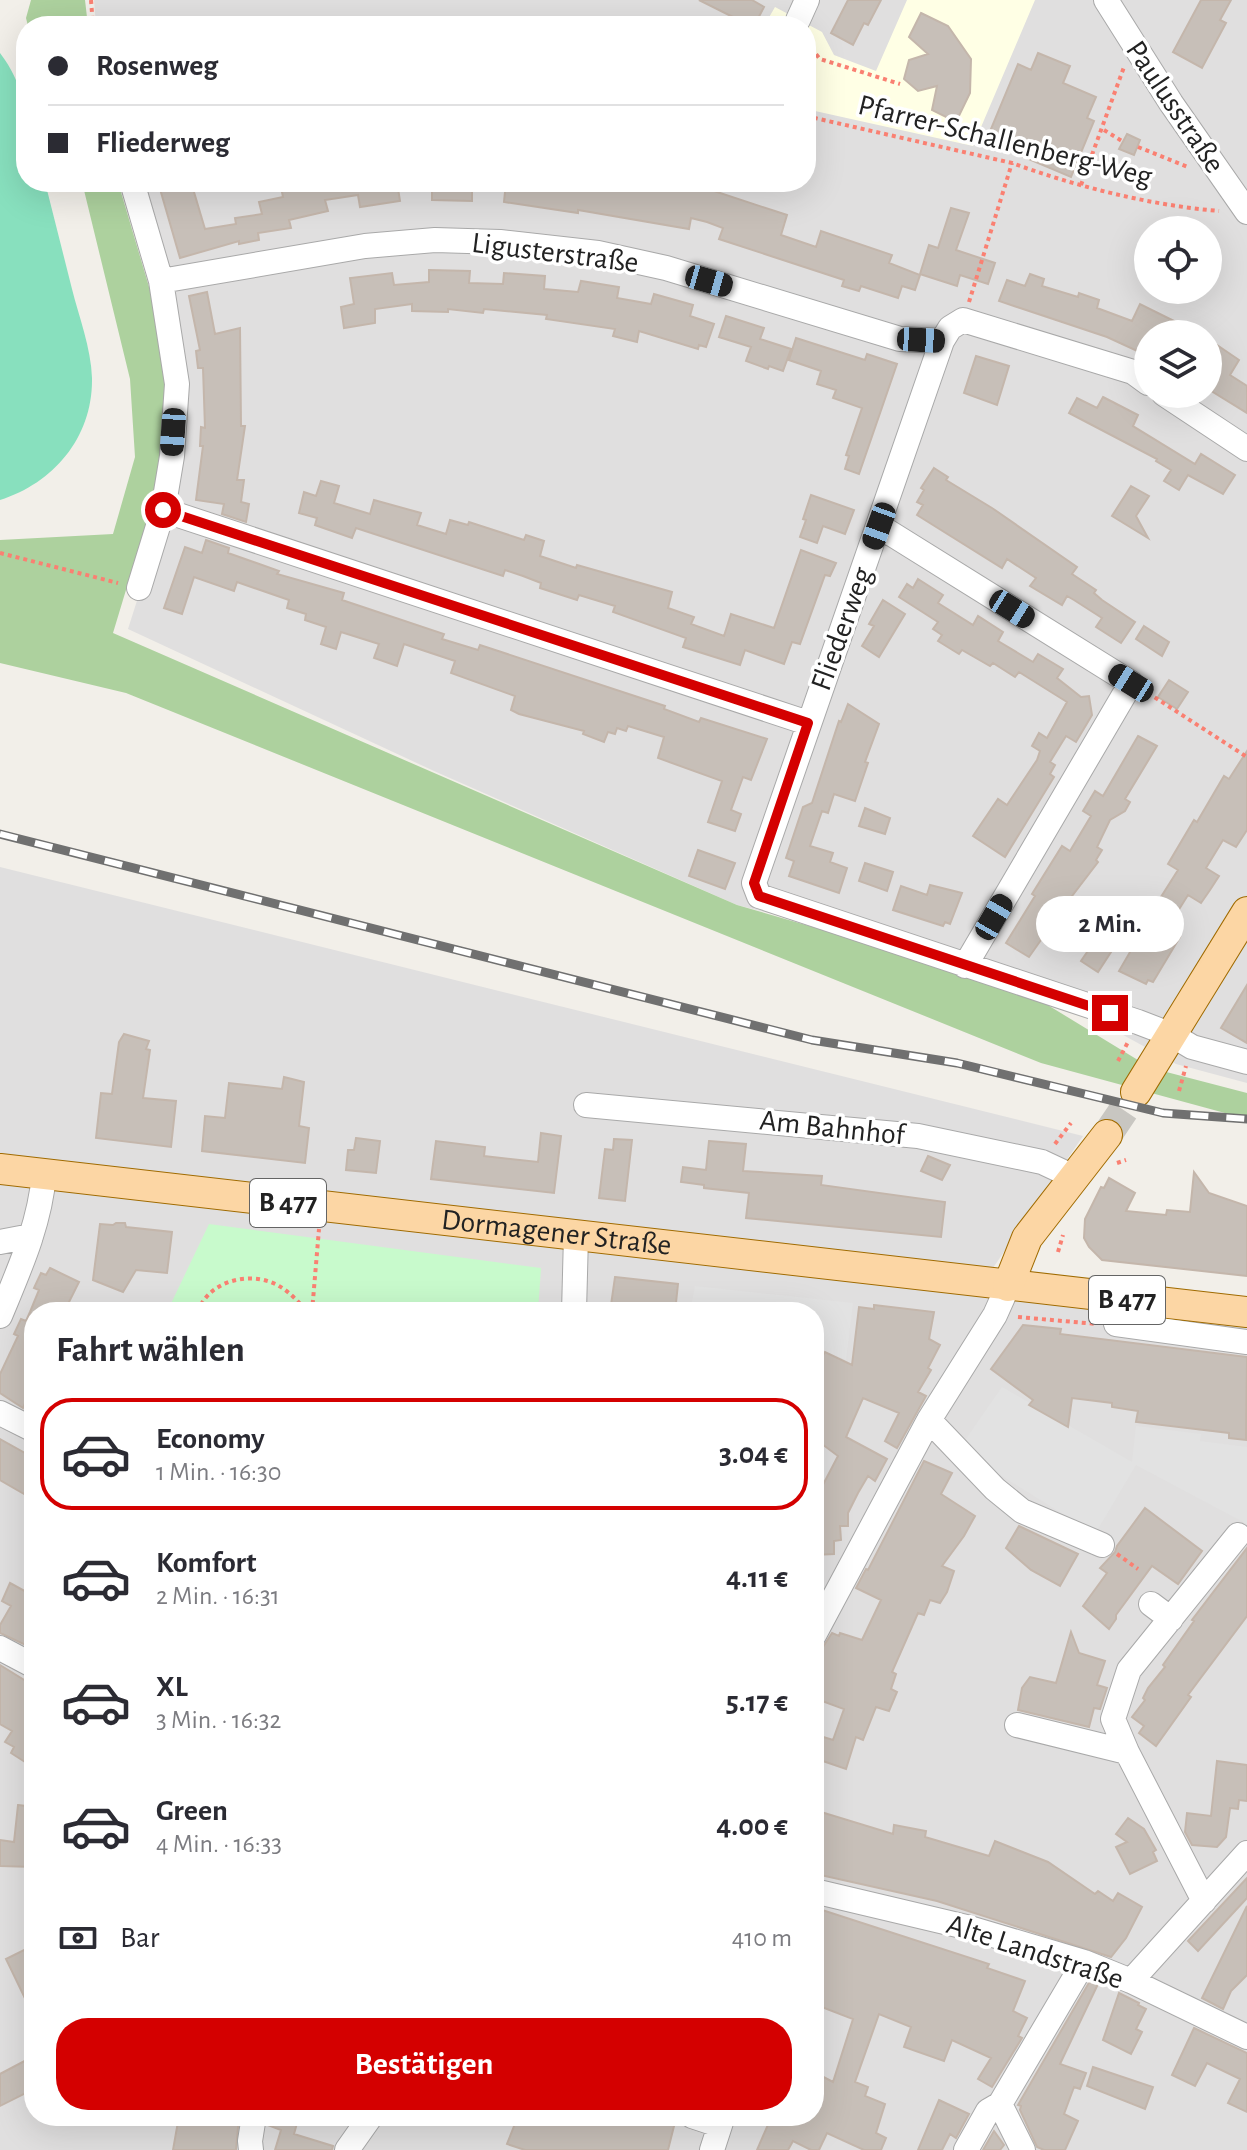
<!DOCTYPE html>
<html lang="de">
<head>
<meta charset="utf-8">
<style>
  body { margin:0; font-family:"Alegreya Sans",sans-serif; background:#f7f7f7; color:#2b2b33; height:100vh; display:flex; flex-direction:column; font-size:30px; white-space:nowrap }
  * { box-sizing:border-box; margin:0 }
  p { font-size:26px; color:#7c7c81 }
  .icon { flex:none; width:44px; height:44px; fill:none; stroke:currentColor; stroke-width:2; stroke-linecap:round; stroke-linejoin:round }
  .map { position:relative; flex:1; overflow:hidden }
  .side { position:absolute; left:24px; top:1302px; width:800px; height:824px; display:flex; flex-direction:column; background:#fff; border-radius:32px; box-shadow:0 8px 32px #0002 }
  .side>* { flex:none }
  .hud { position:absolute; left:16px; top:16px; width:800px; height:176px; border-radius:32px; box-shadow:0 8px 32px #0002; display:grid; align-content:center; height:176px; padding:0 32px; background:#fff }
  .tools { position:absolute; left:1134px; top:216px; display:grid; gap:16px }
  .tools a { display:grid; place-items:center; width:88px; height:88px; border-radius:50%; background:#fff; box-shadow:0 8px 32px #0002; font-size:40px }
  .end { position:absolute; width:36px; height:36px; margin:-18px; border:10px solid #d40000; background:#fff; box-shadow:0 0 0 4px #fff }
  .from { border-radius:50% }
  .bubble { position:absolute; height:56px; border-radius:28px; background:#fff; box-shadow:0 8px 32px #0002; font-size:26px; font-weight:600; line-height:56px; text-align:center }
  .car { position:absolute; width:24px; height:48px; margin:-24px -12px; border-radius:10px; box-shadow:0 0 6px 2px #0007; background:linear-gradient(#222 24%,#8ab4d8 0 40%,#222 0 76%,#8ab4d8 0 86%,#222 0) }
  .hud b { display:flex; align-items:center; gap:28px; height:76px; font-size:30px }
  .hud b+b { border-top:2px solid #e1e1e2 }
  .hud i { width:20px; height:20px; background:#2b2b33 }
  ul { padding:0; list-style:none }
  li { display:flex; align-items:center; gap:24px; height:112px; margin:0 16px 12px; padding:0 16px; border:4px solid transparent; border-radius:32px }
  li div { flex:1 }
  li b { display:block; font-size:30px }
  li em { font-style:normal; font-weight:600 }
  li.active { border-color:#d40000 }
  li>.icon { width:72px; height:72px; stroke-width:1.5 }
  h2 { padding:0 32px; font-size:36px; line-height:96px }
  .pay { display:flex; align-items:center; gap:20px; height:88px; padding:0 32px; font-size:30px }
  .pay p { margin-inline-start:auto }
  .primary-button { display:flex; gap:16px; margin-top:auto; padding:16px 32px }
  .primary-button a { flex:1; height:92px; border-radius:32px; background:#d40000; color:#fff; font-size:32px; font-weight:600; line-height:92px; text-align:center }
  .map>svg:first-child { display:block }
  .residential { fill:#e0dfdf; fill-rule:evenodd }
  .education { fill:#ffffe5 }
  .forest { fill:#add19e }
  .park { fill:#c8facc }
  .pitch { fill:#88e0be }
  .parking { fill:#e2e2e2 }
  .building { fill:#c7bfb8; stroke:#c4b6ab; stroke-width:2 }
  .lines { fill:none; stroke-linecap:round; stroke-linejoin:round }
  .major-tunnel { stroke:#c8c6c1; stroke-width:30; stroke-dasharray:30 15; stroke-linecap:butt }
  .minor-casing { stroke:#a9a9a9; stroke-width:26 }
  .major-casing { stroke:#a06b00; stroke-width:32 }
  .path { stroke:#fa8072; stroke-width:4; stroke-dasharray:4 4; stroke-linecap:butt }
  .minor { stroke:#fff; stroke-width:24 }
  .major { stroke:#fcd6a4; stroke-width:30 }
  .rail-casing { stroke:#707070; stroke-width:9 }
  .rail { stroke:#fff; stroke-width:6; stroke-dasharray:18; stroke-linecap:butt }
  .route { stroke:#d40000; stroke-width:10 }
  .labels { text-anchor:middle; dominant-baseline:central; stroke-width:7; stroke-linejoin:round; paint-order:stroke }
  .shield { fill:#fff; stroke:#646464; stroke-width:2 }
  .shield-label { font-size:28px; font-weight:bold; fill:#222 }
  .street-label { font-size:30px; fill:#222; stroke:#fff }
</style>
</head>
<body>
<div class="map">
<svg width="1247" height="2150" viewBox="0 0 1247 2150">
  <rect width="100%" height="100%" fill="#f2efe9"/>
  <path class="residential" d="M94 0H1247V1083L1176 1064 1054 997 963 961 737 905 434 771 128 629 169 500 186 385 133 182H806V26H96ZM1148 230H1208V290H1148ZM1148 334H1208V394H1148Z
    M0 867 1083 1136 980 1287 1247 1321V2150H0ZM34 1312H814V2116H34Z"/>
  <path class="education" d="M907 0H1035L973 146 806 109V26H764L775 7 822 32 834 55 876 71Z"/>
  <path class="forest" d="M31 0H85L88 26H28L26 18Z
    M82 182H118L152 297 170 406 155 494 113 633 737 905 954 968 1046 1004 1151 1068 1247 1093V1119L1041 1063 126 693 0 663V540L113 534 135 457 130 379Z"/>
  <path class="park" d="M209 1224 541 1268 538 1312H167Z"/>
  <path class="pitch" d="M0 53C32 95 26 132 26 182H45C54 218 63 253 72 289 79 317 91 348 92 378 93 437 54 483 0 500Z"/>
  <path class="parking" d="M695 1286 853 1303 846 1360 814 1346V1312H690Z
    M1002 1387 1132 1462 1136 1426 1201 1434 1200 1441 1247 1447V1524L1136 1465 1095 1534 959 1449Z"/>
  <path class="building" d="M699 0H752L764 7 754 26H728L733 17Z
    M848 0H881L868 25 864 23 853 45 831 33Z
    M1201 0H1231L1220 20 1226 23 1202 68 1173 52Z
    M921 13 948 26 971 59 970 93 956 122 932 110 937 86 918 91 904 79 909 60 928 54 909 37Z
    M1038 53 1070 66 1063 83 1096 97 1087 118 1094 121 1071 177 986 141 1018 64 1031 70Z
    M1127 134 1140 140 1134 155 1119 149Z
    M158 182H191L205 229 236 224 235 218 262 214 259 202 283 197 280 182H397L400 201 360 207 358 195 325 200 328 211 289 220 291 228 258 233 259 240 239 244V241L180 258Z
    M432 182H472V201L432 200Z
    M506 182H646L677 189 678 183 708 189 787 215 781 235 816 247 821 231 892 255 889 263 920 275 915 290 902 286 898 298 861 286 859 291 842 286 844 280 719 239 723 228 707 222 691 218 689 229 578 210V213L504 202Z
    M951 208 969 213 956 250 995 263 988 284 960 275 957 286 920 274 929 245 938 248Z
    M429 270 470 271 469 283 503 284 504 273 545 276 544 289 578 292 581 281 619 287 617 298 651 304 654 294 693 305 690 316 714 324 706 347 699 345 698 349 639 331 637 342 613 336 615 329 546 319 547 315 484 309 483 313 448 309V312L412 311V304L375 309V323L344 328 341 307 354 304 350 278 392 273 394 285 429 282Z
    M1030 274 1044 279 1042 286 1078 297 1079 293 1099 300 1097 308 1132 321 1140 304 1174 321 1166 334H1148V356L1107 337 999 301 1007 280 1025 286Z
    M207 292 215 334 240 328 241 426H245L237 480H244L241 502 249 504 246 522 222 514 224 504 196 500 203 446H200L201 427 205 428 203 368H198L196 351 200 350 189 296Z
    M726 316 764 328 760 339 791 349 783 371 769 366 768 369 746 361 751 347 719 337Z
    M796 338 865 360 867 354 897 364 859 474 845 469 849 456 846 455 862 408 833 398 836 390 817 384 821 371 789 360Z
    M1217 345 1239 360 1230 375 1247 386V413L1208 389V359Z
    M976 356 1009 366 997 405 964 393Z
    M1103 397 1138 415 1133 426 1195 464 1201 454 1235 475 1223 494 1188 475 1179 490 1164 481 1171 470 1156 461 1157 459 1069 413 1077 398 1097 408Z
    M934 468 948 477 946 480 992 508 1077 567 1072 574 1096 590 1094 593 1102 600 1135 622 1121 643 1096 627 1102 618 1074 600 1067 596 1062 605 1030 586 1036 578 1007 559 1002 568 917 515 923 505 917 502 924 490 921 488Z
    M321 481 339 486 334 503 370 514 374 500 421 513 417 525 446 534 450 520 468 525 469 522 524 540 526 535 544 541 540 556 576 568 577 565 672 592 668 608 694 617 691 624 724 636 731 614 774 628 801 550 836 563 830 576 825 575 800 644 792 642 784 664 745 650 740 665 683 647 686 638 613 612 615 606 579 595 577 600 540 588 541 583 523 576 505 570 503 576 356 528 352 538 315 525 317 518 299 513 304 492 316 496Z
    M1131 486 1149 496 1136 516 1148 538 1112 516Z
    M811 495 854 510 845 534 823 526 817 543 800 537 806 520 803 519Z
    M206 540 229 548 228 553 279 571 277 574 344 593 342 600 444 634 442 639 478 650 480 645 665 706 664 709 699 722 701 718 767 739 751 780 743 777 731 810 741 814 735 831 708 822 722 781 658 758 664 737 628 726 626 731 617 728 615 734 608 732 604 742 583 734 584 731 519 714 511 710 515 696 451 673 455 661 404 644 397 666 374 658 379 644 341 632 336 649 321 644 326 627 305 620 306 614 287 608 289 600 237 582 234 591 194 577 182 614 164 608 185 547 202 553Z
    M918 579 943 595 938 603 973 625 978 616 1003 632 998 641 1033 662 1038 654 1063 669 1057 678 1081 697 1089 696 1092 715 1076 742 1066 736 1050 762 1055 765 1050 774 1054 777 1005 857 973 836 998 799 1007 805 1037 760 1040 751 1032 746 1039 733 1047 738 1067 702 1019 672 1015 677 993 663 990 666 962 650 959 654 938 641 942 635 933 629 938 622 899 597 907 584 913 588Z
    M883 600 905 614 879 657 862 646 874 626 869 624Z
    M1144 626 1169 642 1162 656 1136 639Z
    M1169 680 1188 692 1177 709 1158 697Z
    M848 704 879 724 865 762 868 763 855 801 834 794 828 813 822 811 810 846 833 853 830 862 847 868 839 893 789 876 794 861 786 858 803 807 812 803 839 721 841 722Z
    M1138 736 1157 746 1125 799 1130 802 1125 811 1110 820 1097 847 1102 850 1096 860 1098 862 1069 900 1063 912 1070 917 1064 927 1058 936 1048 930 1029 957 1006 943 1035 896 1032 894 1062 846 1070 851 1091 816 1083 811 1095 791 1103 796Z
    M1247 751V830L1236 847 1223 840 1206 868 1219 876 1210 890 1201 903 1188 895 1173 919 1154 908 1178 870 1168 864 1194 820 1197 822 1224 776 1229 779Z
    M865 808 890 818 885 834 859 826Z
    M698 850 735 863 725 889 689 876Z
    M865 863 893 872 887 891 859 881Z
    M930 885 962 893 950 924 945 922 943 926 893 910 901 886 927 895Z
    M1161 920 1179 930 1176 935 1180 937 1153 982 1148 980 1146 984 1119 971 1137 940 1146 945Z
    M1094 942 1111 952 1098 972 1081 961Z
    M1247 985V1043L1221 1028Z
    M124 1034 149 1041 146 1049 150 1050 143 1098 176 1101 171 1147 96 1138 101 1093 112 1094 119 1042Z
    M284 1077 304 1082 299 1126 309 1128 305 1163 202 1151 205 1116 225 1118 229 1083 282 1089Z
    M541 1133 561 1136 554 1193 431 1179 436 1141 485 1147 484 1156 538 1162Z
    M356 1138 380 1141 376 1173 346 1170 348 1150H354Z
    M614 1139 632 1140 625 1201 599 1198 605 1149 613 1150Z
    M709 1141 746 1144 743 1171 822 1176 821 1185 945 1202 941 1237 746 1218 749 1193 704 1188V1185L681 1182 683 1167 706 1170Z
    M928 1156 950 1165 942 1180 921 1171Z
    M1194 1172 1209 1193 1247 1206V1276L1102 1260 1089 1247 1084 1238 1085 1219 1101 1187 1104 1188 1109 1178 1135 1193 1126 1211 1166 1215 1167 1210 1190 1212Z
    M116 1223H125L126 1227 172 1232 167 1273 136 1270 123 1292 93 1280 100 1224 113 1225Z
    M50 1268 79 1282 64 1312H34V1384L23 1408 0 1393V1374L18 1336 14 1334 21 1319 26 1321 30 1312 39 1290 34 1288 41 1273 46 1275Z
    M615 1277 678 1284 675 1312H610Z
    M874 1305 934 1312 929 1339 940 1345 928 1368 931 1370 918 1392 926 1396 897 1448 885 1441 899 1413 863 1398 846 1437 887 1459 875 1481 868 1476 858 1493 848 1513V1526H840L841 1540 834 1541V1554L814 1555V1529L817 1525 814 1502 838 1456 814 1438V1369L825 1352 852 1365 859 1307 874 1309Z
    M1023 1325 1061 1329 1060 1334 1247 1357 1246 1440 1229 1438V1433L1136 1422 1138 1411 1112 1407V1403L1072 1398 1068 1427 1029 1405 1033 1400 991 1369Z
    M0 1439 34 1458V1477L24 1494 0 1480Z
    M924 1461 952 1473 941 1494 975 1516 964 1536 942 1566 954 1571 947 1592 940 1603 930 1600 924 1615 918 1613 892 1672 896 1674 891 1689 897 1692 889 1711 876 1707 863 1740 856 1737 846 1769 814 1758V1734L833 1740 844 1709 814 1698V1650L823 1647 832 1633 839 1636 840 1633 862 1640 881 1600 856 1588 866 1569 868 1570Z
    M1145 1508 1202 1551 1178 1584 1152 1566 1116 1615V1619L1109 1629 1083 1606 1107 1573 1100 1568 1115 1552 1117 1546Z
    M1019 1526 1078 1554 1060 1586 1031 1570 1006 1548Z
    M1247 1548V1616L1188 1695 1191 1697 1156 1746 1139 1733 1144 1726 1132 1717 1145 1700 1143 1698 1148 1688 1165 1667 1163 1665 1194 1621 1192 1620Z
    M10 1583 34 1596V1649L0 1633V1625L11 1606 2 1601Z
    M1071 1632 1079 1653 1105 1661 1097 1685 1107 1688 1100 1709 1094 1708 1089 1727 1018 1710 1022 1688 1030 1677 1056 1683Z
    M0 1665 34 1686V1749L25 1762 11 1753 14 1747 5 1742 12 1731 0 1724Z
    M1217 1761 1247 1765V1801L1239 1800 1238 1809 1230 1808 1226 1837 1217 1847 1192 1845 1185 1832 1187 1813 1211 1816Z
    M18 1805 34 1807V1867L0 1866V1840L14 1842Z
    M821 1812 893 1834 894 1825 926 1831 925 1837 989 1856 995 1841 1048 1862 1095 1894 1098 1891 1113 1901 1118 1893 1142 1907 1126 1938 1111 1957 937 1901 816 1874 820 1857 814 1855V1832Z
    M1128 1818 1144 1829 1156 1850 1153 1852 1157 1861 1130 1874 1116 1847 1127 1842 1116 1834Z
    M1247 1878V1898L1198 1951 1188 1941Z
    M1247 1906V1975L1231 1991 1223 2009 1202 1998Z
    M819 1909 989 1964 987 1968 1025 1981 1013 2011 1027 2018 1018 2036 1022 2038 992 2087 978 2079 991 2058 952 2040 944 2061 904 2047 911 2027 879 2014 855 2082 868 2087 865 2096 885 2104 876 2133 886 2138 881 2150H864L827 2133 819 2150H811L793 2141 788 2150H757L770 2120 782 2125 786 2116H814V2072L833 2082 853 2019 814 2004V1927Z
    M34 1945V2017L6 1959Z
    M1090 1981 1098 1984 1060 2064 1086 2073 1080 2089 1074 2087 1064 2114 1078 2121 1065 2150H1044L1037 2147 1020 2110 1021 2106 1018 2105Z
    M1119 1993 1139 2003 1138 2005 1146 2009 1136 2029 1142 2032 1131 2054 1103 2040Z
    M1194 2028 1247 2053V2112L1228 2103 1240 2079 1207 2063 1195 2086 1172 2075Z
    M34 2056V2089L0 2106V2074Z
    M1093 2067 1153 2087 1145 2109 1087 2086Z
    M939 2100 969 2114 956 2138 950 2134 942 2150H918Z
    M179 2116H239L236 2150H173Z
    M269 2116H299L294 2134 333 2146 332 2150H275L281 2130 268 2125Z
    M518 2116H555L578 2124H630L631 2116 675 2122 668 2150H525L507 2144Z
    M994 2131 1004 2145 1000 2150H983Z"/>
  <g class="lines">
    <path class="major-tunnel" d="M1107 1135 1136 1092"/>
    <defs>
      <path id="minor" d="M1106 0 1171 103 1247 212
        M798 20 807 0
        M132 182 161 281 177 384 172 456 163 510 139 588
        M161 281 365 246 435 240 500 242 598 253 666 268 900 339 942 341
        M1148 383 1133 372 963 320 950 328 942 341 754 883 759 896 1138 1022 1172 1035 1192 1047 1247 1062
        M1164 394 1247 449
        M163 510 808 723
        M879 526 1131 683 965 966
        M586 1105 918 1136 1042 1162 1074 1177
        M0 1242 31 1236
        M1111 1298 1116 1324 1247 1342
        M574 1312 576 1236
        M0 1316C19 1270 40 1224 44 1174
        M0 1413 34 1430
        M929 1420 995 1489 1022 1511 1102 1545
        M1151 1604 1171 1619
        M814 1635 929 1420 995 1315 1008 1286
        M0 1648 34 1666
        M1017 1725 1127 1752
        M814 1891 966 1927 1084 1962 1131 1981 1247 2037
        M1204 1901 1127 1752 1113 1719 1129 1670 1238 1535
        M1131 1981 1247 1853
        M1000 2104 1023 2150
        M692 2116 719 2125
        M251 2150 250 2141 254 2116
        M347 2150 371 2116
        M712 2150 723 2116
        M966 2150 988 2111 1000 2104 1084 1962"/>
      <g id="major">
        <path d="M1136 1092 1247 912"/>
        <path id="s1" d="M0 1169 1247 1312"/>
        <path d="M1008 1286 1027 1238 1107 1135"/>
      </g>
    </defs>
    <use href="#minor" class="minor-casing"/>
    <use href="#major" class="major-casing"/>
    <path class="path" d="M91 0 93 26
      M383 26 389 24 397 26
      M806 42 820 59 900 84
      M806 116 1012 163C1078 187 1149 205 1219 211
      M1104 130 1122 141
      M1138 147 1188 167
      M1081 185 1124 67
      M969 302 1012 163
      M0 553 118 583
      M1148 693 1247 757
      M1118 1061 1128 1042
      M1179 1091 1186 1066
      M1055 1144 1071 1123
      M1117 1163 1126 1160
      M1058 1252 1063 1235
      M198 1312C208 1280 252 1270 279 1286 290 1292 299 1303 308 1312
      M312 1312 319 1229
      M1018 1317 1097 1324
      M1117 1554 1138 1569"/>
    <use href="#minor" class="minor"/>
    <use href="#major" class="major"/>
    <defs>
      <path id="rail" d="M0 834 812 1040 957 1063 1163 1113 1247 1119"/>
    </defs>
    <use href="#rail" class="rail-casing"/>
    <use href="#rail" class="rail"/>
  </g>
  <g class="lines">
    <path class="route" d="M163 510 808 723 754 883 759 896 1110 1013"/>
  </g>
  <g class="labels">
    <g class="shield">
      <rect x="250" y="1179" width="76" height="48" rx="6"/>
      <rect x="1089" y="1276" width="76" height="48" rx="6"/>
    </g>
    <g class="shield-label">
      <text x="288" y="1203">B 477</text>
      <text x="1127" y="1300">B 477</text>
    </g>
    <g class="street-label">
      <text transform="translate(1175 107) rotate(56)">Paulusstraße</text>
      <text transform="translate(1005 141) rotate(14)">Pfarrer-Schallenberg-Weg</text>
      <text transform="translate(555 253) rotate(7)">Ligusterstraße</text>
      <text transform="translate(842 629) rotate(-70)">Fliederweg</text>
      <text transform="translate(832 1128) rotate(6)">Am Bahnhof</text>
      <text stroke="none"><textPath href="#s1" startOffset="560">Dormagener Straße</textPath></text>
      <text transform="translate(1035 1952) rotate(18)">Alte Landstraße</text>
    </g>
  </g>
</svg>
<div class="tools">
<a><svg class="icon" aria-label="locate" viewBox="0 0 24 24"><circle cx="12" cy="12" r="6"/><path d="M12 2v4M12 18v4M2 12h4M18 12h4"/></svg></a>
<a><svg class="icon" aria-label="layers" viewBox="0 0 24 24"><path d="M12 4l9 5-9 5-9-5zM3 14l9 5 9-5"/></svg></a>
</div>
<i class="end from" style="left:163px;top:510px"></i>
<i class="end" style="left:1110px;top:1013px"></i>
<div class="bubble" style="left:1036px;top:896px;width:148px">2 Min.</div>
<i class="car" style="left:709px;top:281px;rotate:106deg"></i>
<i class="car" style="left:921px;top:340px;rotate:93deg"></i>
<i class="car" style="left:173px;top:432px;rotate:184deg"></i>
<i class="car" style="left:879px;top:526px;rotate:200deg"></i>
<i class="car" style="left:1012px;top:609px;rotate:122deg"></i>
<i class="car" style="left:1131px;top:683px;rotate:302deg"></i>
<i class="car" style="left:994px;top:917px;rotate:30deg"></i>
<div class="hud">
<b><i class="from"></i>Rosenweg</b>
<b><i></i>Fliederweg</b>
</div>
<section class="side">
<h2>Fahrt wählen</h2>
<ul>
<li class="active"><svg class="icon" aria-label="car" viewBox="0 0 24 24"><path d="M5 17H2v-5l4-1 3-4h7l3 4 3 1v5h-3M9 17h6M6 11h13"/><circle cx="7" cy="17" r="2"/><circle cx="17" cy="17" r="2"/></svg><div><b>Economy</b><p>1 Min. · 16:30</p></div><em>3.04 €</em></li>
<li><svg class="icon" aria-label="car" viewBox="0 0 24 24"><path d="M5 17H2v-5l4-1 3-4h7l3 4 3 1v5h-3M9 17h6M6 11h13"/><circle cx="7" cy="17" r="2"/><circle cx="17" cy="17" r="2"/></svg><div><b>Komfort</b><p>2 Min. · 16:31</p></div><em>4.11 €</em></li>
<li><svg class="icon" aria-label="car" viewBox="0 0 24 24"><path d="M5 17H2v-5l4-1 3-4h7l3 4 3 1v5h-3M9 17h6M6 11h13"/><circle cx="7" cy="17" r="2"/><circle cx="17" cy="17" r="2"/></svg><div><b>XL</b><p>3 Min. · 16:32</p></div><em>5.17 €</em></li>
<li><svg class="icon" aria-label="car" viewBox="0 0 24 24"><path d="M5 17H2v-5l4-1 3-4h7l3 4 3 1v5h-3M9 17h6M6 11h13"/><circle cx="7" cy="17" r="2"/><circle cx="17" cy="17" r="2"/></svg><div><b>Green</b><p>4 Min. · 16:33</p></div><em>4.00 €</em></li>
</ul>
<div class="pay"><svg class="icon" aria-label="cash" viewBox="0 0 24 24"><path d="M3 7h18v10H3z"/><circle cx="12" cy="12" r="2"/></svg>Bar<p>410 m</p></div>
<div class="primary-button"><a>Bestätigen</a></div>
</section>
</div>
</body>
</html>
